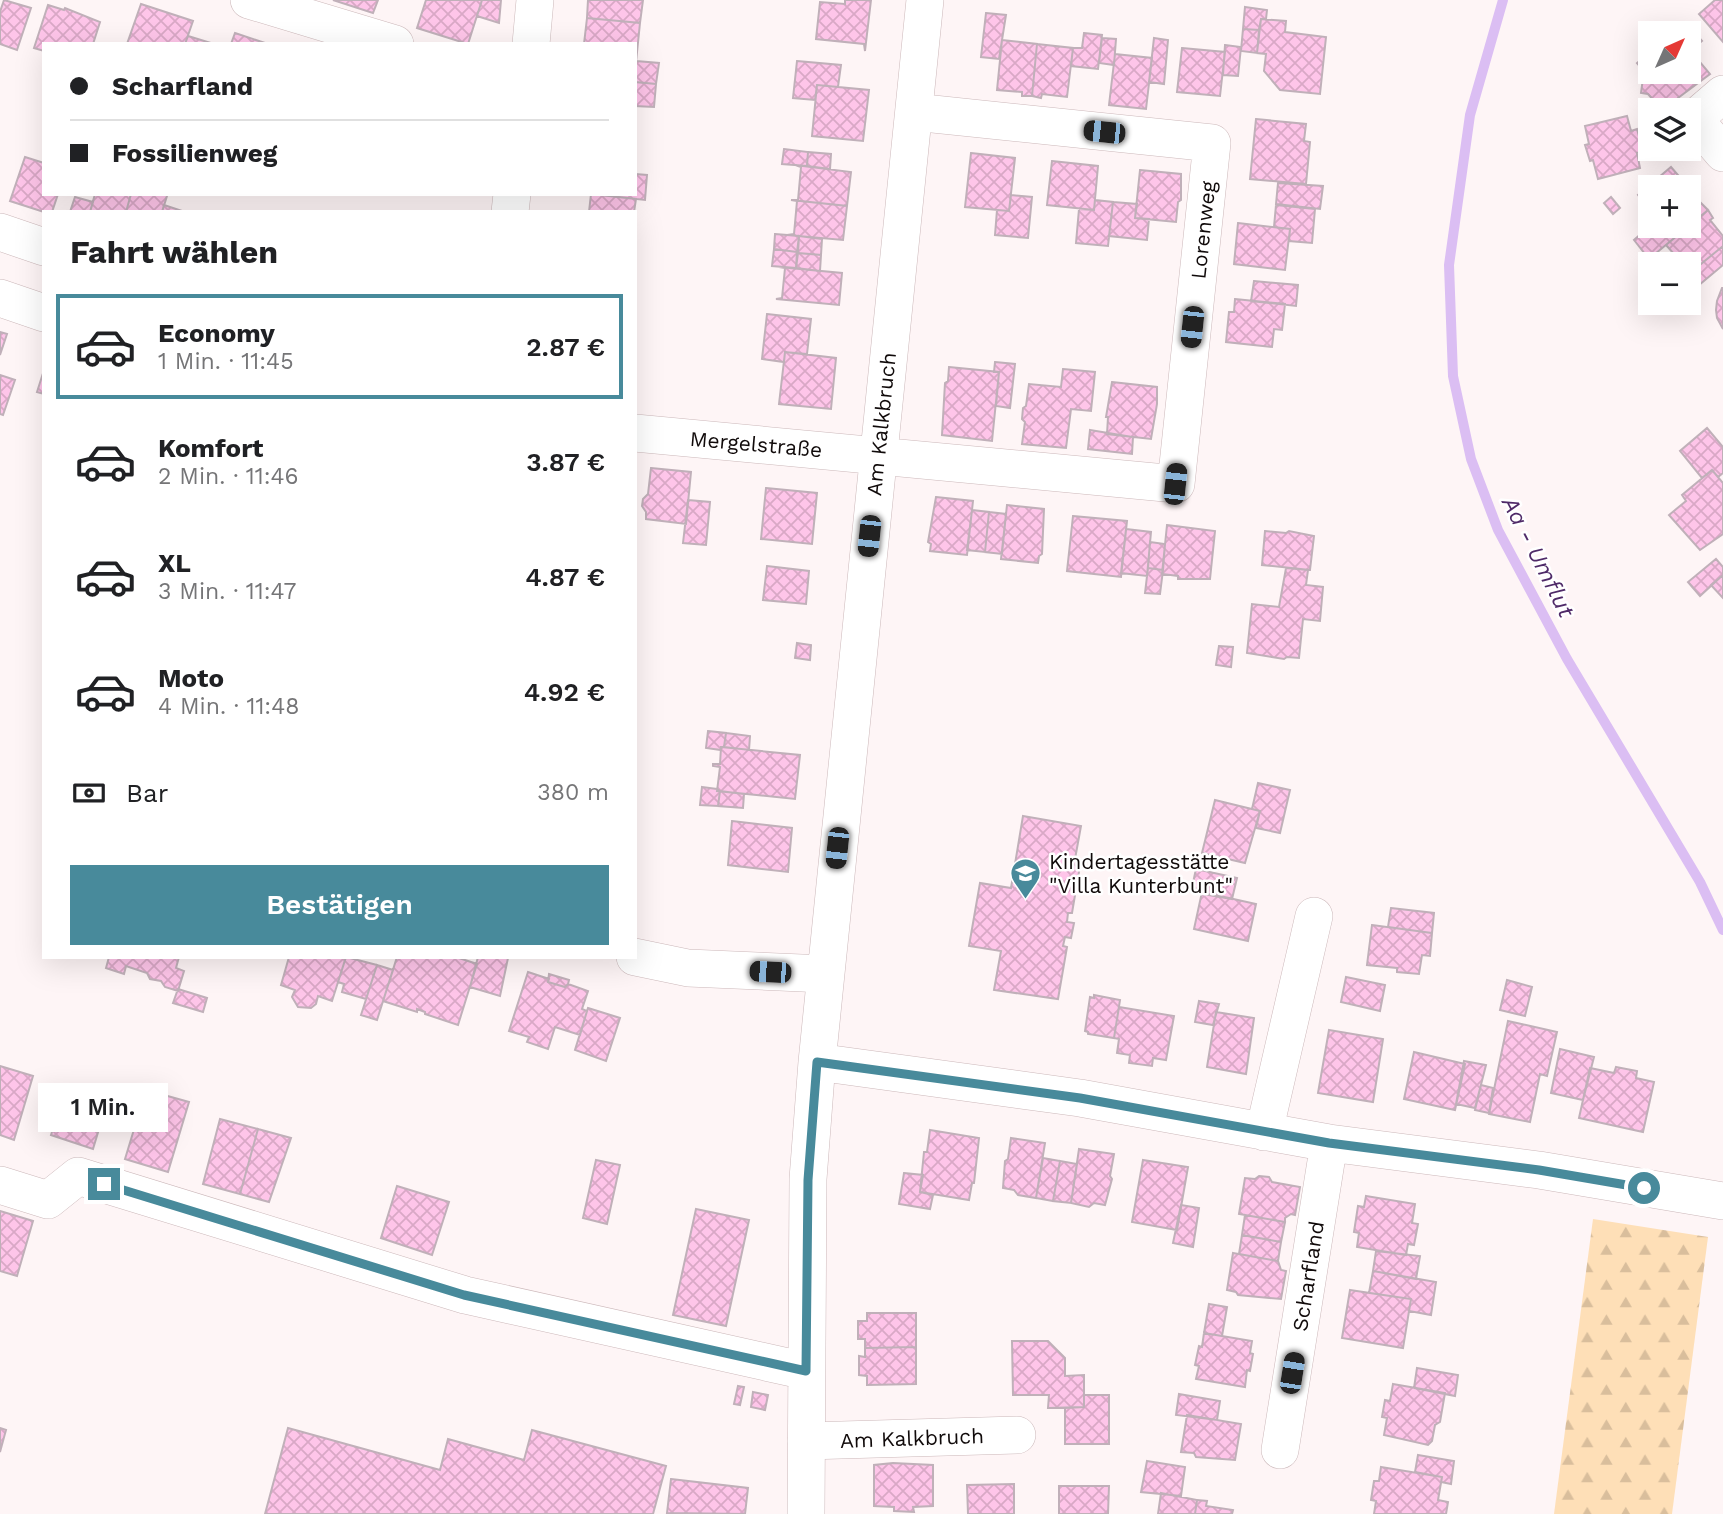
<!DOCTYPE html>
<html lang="de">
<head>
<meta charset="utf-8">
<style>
  body { margin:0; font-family:"Work Sans",sans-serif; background:#f2f2f2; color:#202124; height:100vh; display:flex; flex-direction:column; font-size:26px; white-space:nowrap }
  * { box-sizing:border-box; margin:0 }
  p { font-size:23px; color:#757577 }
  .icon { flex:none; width:38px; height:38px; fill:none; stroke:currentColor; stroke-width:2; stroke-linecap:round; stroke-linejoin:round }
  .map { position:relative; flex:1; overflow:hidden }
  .side { position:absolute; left:42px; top:210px; width:595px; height:749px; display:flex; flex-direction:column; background:#fff; border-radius:0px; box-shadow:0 7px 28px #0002 }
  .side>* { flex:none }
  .guide { position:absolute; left:42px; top:42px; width:595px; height:154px; border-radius:0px; box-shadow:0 7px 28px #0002; display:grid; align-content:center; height:154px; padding:0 28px; background:#fff }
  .needle { width:46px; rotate:45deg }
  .buttons { position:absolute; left:1638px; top:21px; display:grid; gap:14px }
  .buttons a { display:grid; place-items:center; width:63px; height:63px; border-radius:0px; background:#fff; box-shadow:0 7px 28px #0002; font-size:35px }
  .end { position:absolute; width:32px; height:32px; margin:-16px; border:9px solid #488a9b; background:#fff; box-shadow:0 0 0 4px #fff }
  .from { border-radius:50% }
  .bubble { position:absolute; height:49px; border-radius:0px; background:#fff; box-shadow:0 7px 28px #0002; font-size:23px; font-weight:600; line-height:49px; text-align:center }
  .car { position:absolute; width:21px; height:42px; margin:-21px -10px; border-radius:9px; box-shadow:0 0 5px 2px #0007; background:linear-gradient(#222 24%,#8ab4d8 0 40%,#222 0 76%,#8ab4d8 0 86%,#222 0) }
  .guide b { display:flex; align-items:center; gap:24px; height:66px; font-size:26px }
  .guide b+b { border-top:2px solid #e0e0e0 }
  .guide i { width:18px; height:18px; background:#202124 }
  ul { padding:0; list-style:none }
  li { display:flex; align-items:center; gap:21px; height:105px; margin:0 14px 10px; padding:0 14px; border:4px solid transparent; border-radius:0px }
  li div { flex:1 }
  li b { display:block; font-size:26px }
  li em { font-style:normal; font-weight:600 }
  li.selected { border-color:#488a9b }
  li>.icon { width:63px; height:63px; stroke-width:1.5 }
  h2 { padding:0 28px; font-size:32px; line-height:84px }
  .pay { display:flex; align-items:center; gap:18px; height:77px; padding:0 28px; font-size:26px }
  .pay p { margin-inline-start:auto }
  .button { display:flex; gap:14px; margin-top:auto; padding:14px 28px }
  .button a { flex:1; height:80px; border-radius:0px; background:#488a9b; color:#fff; font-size:28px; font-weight:600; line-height:80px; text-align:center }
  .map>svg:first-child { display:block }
  .forest { fill:url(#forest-firs) }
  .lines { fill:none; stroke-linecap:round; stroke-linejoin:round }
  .stream { stroke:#dbbef3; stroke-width:10 }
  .building { fill:url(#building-cross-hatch); stroke:#c0b0b9; stroke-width:2 }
  .minor-casing { stroke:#ccb8ba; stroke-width:38 }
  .minor { stroke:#fff; stroke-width:37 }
  .route { stroke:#488a9b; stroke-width:9 }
  .labels { text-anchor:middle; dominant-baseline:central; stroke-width:5; stroke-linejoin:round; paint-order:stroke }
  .street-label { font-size:21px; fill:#100a0a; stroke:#fff }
  .poi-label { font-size:21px; fill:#100a0a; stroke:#fff; text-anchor:start }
  .water-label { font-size:23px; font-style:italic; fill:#4f2a68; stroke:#fff }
</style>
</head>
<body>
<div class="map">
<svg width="1723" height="1514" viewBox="0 0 1723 1514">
  <defs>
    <pattern id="forest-firs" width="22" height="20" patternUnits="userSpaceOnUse" patternTransform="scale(1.75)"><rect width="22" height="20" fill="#fedfb7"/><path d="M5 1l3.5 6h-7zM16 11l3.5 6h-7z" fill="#d9be9c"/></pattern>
    <pattern id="building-cross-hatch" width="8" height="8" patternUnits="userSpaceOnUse" patternTransform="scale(1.75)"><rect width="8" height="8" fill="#fec5e9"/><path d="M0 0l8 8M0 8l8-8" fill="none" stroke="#d9a8c6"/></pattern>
  </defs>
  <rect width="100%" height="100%" fill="#fef5f6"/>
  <path class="forest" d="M1593 1219 1708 1237 1672 1514H1554Z"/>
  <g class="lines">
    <path class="stream" d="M1503 0 1470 115 1449 265 1453 376 1471 459 1498 530 1567 659 1700 882 1723 930"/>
  </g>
  <path class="building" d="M4 0 31 8 17 50 0 44V12Z
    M333 0H378L373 13Z
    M426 0H482L468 44 417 28Z
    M482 0H501L499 23 477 16Z
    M588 0H643L640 23 587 18Z
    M845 0H871L865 51 864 44 816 39 820 2 845 4Z
    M1715 0H1723V42L1699 14Z
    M141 4 193 21 185 44H127Z
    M48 5 64 10 65 8 100 22 93 44H44V51L34 48Z
    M1245 7 1267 10 1266 19H1261L1259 30 1243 29Z
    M986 13 1006 15 999 59 981 57Z
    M587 18 640 23 636 62 635 44H584Z
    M1261 19 1286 21 1285 32 1326 37 1320 94 1280 90 1264 71 1266 54 1257 53Z
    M1689 26 1702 41 1690 51 1689 33 1681 32Z
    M1243 29 1259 30 1257 53 1241 51Z
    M235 33 268 44H231Z
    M1084 33 1102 35 1098 69 1071 66 1073 48H1082Z
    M188 36 214 44H185Z
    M1102 38 1116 39 1114 65 1099 63Z
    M1154 38 1168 40 1164 84 1149 82Z
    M1002 40 1037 44 1032 96H1022V92L997 90Z
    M1037 44 1073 48 1067 97 1042 94 1041 98 1032 96Z
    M1225 45 1241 47 1238 76 1223 75Z
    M1182 48 1225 52 1220 96 1177 92Z
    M1689 49 1710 74 1678 98 1667 110H1662L1648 94 1641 93 1643 78 1647 75 1637 63 1650 52V72H1689Z
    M1115 54 1152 58 1146 109 1109 105Z
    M636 61 659 63 656 84 635 82Z
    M797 61 841 65 838 87 817 85 815 100 793 98Z
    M635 82 656 84 654 107 635 106Z
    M817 85 869 90 863 141 812 136Z
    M1627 116 1631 131 1637 129 1643 151 1637 153 1640 168 1598 179 1593 160 1590 161 1585 145 1589 144 1585 126Z
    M1256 119 1306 124 1304 141 1310 142 1306 184 1250 179Z
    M784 149 808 152 807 166 782 164Z
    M808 152 831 154 830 169 807 166Z
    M971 153 1015 158 1009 211 965 207Z
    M25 157 44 163V194H58L52 212H44L10 201Z
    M1052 161 1098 166 1094 210 1047 205Z
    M795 165 851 172 847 206 791 200H798L801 167Z
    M1671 167 1683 181 1676 187H1650L1649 209 1638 195Z
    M1140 170 1181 174V200L1178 202 1176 222 1135 218Z
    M635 174 647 175 645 200 601 195 635 194Z
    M1278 183 1323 186 1320 209 1276 204Z
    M95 194H131L126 212H90Z
    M131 194H164L167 196 162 212H126Z
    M591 194 636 199 634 212H589Z
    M1689 194 1692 198 1690 205 1694 210 1701 203 1708 210 1649 259 1634 240 1650 226H1689Z
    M1011 195 1032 197 1028 238 995 235 997 210 1009 211Z
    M75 197 93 202 90 212H70Z
    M1611 197 1620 208 1613 214 1604 203Z
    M791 200 847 206 843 240 787 235 794 234 797 201Z
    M1095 200 1113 202 1108 246 1076 243 1079 209 1094 210Z
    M1113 202 1137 204 1135 218 1149 219 1147 240 1109 236Z
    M164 205 182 211 181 212H162Z
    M1276 205 1315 209 1312 243 1289 241 1290 229 1274 227Z
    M1708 210 1713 218 1710 220 1723 236V246L1690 273 1689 264H1683L1666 245Z
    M1238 223 1290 229 1285 270 1234 264Z
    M775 234 799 236 797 252 774 249Z
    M799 236 822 239 821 255 798 253Z
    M1723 246V265L1699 285 1690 273Z
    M774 249 797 252 796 268 772 266Z
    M798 253 821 255 820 271 796 268Z
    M779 267 842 273 839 305 776 299 782 298 785 268Z
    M1254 281 1298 285 1296 306 1251 301Z
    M1722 288H1723V329L1717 318 1716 310 1717 301Z
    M1235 299 1285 304 1282 330 1274 329 1272 347 1226 342 1229 312H1234Z
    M767 314 811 319 807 354 785 352 784 362 762 359Z
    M0 332 7 334 0 355Z
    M785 352 836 358 831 409 779 404Z
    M995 362 1015 364 1010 408 996 406 999 372H994Z
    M949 367 999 372 992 441 942 435 945 383 948 381Z
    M1063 369 1095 372 1091 411 1071 409 1066 448 1022 444 1025 422 1022 419 1023 408 1026 406 1029 384 1061 387Z
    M44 370V394L37 392Z
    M0 375 15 380 3 415 0 414Z
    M1112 382 1157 387V404L1151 439 1107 434 1108 417H1106Z
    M1707 428 1723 447V473L1718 477 1712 470 1702 478 1680 451Z
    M1090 430 1133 437 1132 454 1088 449Z
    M651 468 691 472 686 524 646 519V512L642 506 643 499 648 494Z
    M1712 470 1723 483V534L1700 550 1669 515 1686 501 1682 495Z
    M766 488 817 493 812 544 761 539Z
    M936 497 973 501 967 555 930 551 931 544 928 542Z
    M688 500 710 502 706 545 683 543Z
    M1007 505 1044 509 1042 554 1039 556 1038 563 1001 559Z
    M972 510 989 512 985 552 967 550Z
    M989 512 1006 514 1002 554 985 552Z
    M1073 516 1127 521 1121 577 1067 571Z
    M1167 525 1215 531 1210 579H1178V576L1162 574Z
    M1126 529 1151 532 1147 576 1121 573Z
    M1265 531 1286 533 1289 531 1314 536 1310 570 1262 565Z
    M1150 542 1165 544 1163 570 1148 568Z
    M1716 559 1723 567V575L1700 596 1688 582Z
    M767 566 809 571 806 604 763 600Z
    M1148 568 1163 570 1160 594 1145 593Z
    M1286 568 1308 570 1306 585 1323 587 1320 621 1303 619 1299 658 1287 657 1284 659 1247 653 1252 604 1279 607Z
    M1723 575V598L1711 585Z
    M797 643 811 645 810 660 795 658Z
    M1219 646 1233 647 1231 667 1216 665Z
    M708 731 726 733 724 747H721V750L706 748Z
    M726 733 750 736 749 750 724 747Z
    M721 747 800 755 795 799 717 791 720 767 713 766V764H720Z
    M1258 783 1290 790 1280 833 1256 828 1260 811 1252 809Z
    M702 787 717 789 720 791 718 806 700 805Z
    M720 791 744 794 743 808 718 806Z
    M1215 800 1260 811 1245 863 1202 853Z
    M1023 816 1081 826 1075 859 1081 860 1072 913H1068L1067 922 1074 923 1071 938 1065 937 1063 946 1067 947 1058 999 994 990 1001 951 969 946 980 883 1011 888Z
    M732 821 792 828 788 872 728 865Z
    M1196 869 1237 878 1232 899 1191 892Z
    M1202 892 1256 904 1248 941 1194 929Z
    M1391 908 1434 913 1432 933 1388 927Z
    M1372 925 1432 933 1430 956 1422 955 1419 974 1397 972V968L1367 965Z
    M109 957H179L176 968 184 971 178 991 165 987 161 981 150 979 147 973 126 966 124 974 106 968Z
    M289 957H346L332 1001 318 996 316 1004 311 1008 298 1007 292 997 295 990 281 985Z
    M346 957 377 965 366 999 342 992 344 984 338 982Z
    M397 957H456L477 964 458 1025 425 1014V1012L417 1009V1012L383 1001Z
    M478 957 508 958 500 996 470 987Z
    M377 965 393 970 377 1020 361 1015Z
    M528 972 549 979 548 982 565 987 568 984 588 991 582 1009 587 1011 580 1035 555 1027 548 1049 527 1042 529 1037 509 1031Z
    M549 974 569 980 568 984 565 987 548 982Z
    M1346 977 1385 985 1380 1011 1341 1002Z
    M1507 980 1532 987 1525 1016 1500 1010Z
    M178 989 207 998 203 1012 173 1003Z
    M1094 995 1120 1000 1114 1038 1088 1034V1032L1085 1031 1090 997 1094 998Z
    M1199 1001 1219 1004 1213 1025 1195 1022Z
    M1119 1007 1174 1016 1166 1060 1153 1058 1152 1066 1129 1063 1130 1055 1117 1053 1119 1039 1114 1038Z
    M588 1008 620 1018 606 1061 575 1050Z
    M1216 1012 1254 1018 1246 1074 1207 1067Z
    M1508 1021 1557 1032 1547 1076 1540 1074 1530 1122 1489 1114Z
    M1329 1030 1383 1039 1373 1102 1318 1093Z
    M1560 1049 1594 1057 1583 1100 1551 1093Z
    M1414 1052 1465 1064 1455 1110 1404 1099Z
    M1464 1061 1486 1065 1475 1108 1456 1104Z
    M0 1066 33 1076 14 1140 0 1135Z
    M1616 1067 1637 1071 1636 1078 1654 1082 1643 1132 1579 1118 1590 1068 1614 1073Z
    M1481 1085 1493 1088 1489 1113 1475 1110Z
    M146 1090 189 1102 168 1172 125 1159Z
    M64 1093 106 1106 93 1149 51 1135Z
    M220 1119 258 1129 240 1194 203 1184Z
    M258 1129 291 1138 269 1202 240 1194Z
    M930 1130 979 1138 974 1183H972L969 1200 920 1192 924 1152H927Z
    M1011 1138 1045 1143 1036 1198 1018 1195 1014 1190 1003 1188 1005 1161 1008 1159Z
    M1079 1149 1114 1154 1110 1176 1112 1179 1105 1205 1094 1203 1089 1207 1071 1203Z
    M1043 1158 1060 1161 1053 1201 1036 1198Z
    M596 1160 620 1165 607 1224 583 1218Z
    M1143 1160 1188 1167 1177 1230 1132 1222Z
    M1060 1161 1077 1164 1071 1203 1053 1201Z
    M904 1173 923 1175 920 1192 933 1195 930 1209 899 1204Z
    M1259 1176 1269 1177 1272 1182 1300 1187 1295 1215 1291 1214 1285 1218V1222L1239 1214 1245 1178 1255 1179Z
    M397 1186 449 1202 432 1255 381 1238Z
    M1366 1196 1415 1204 1412 1223 1418 1224 1414 1245 1408 1244 1406 1255 1357 1247 1359 1233 1354 1232 1358 1206 1364 1207Z
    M1181 1205 1199 1208 1193 1247 1173 1243Z
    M696 1209 749 1220 726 1326 673 1315Z
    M0 1211 33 1221 17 1276 0 1271Z
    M1245 1215 1285 1222 1281 1242 1242 1235Z
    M1242 1235 1281 1242 1278 1261 1239 1254Z
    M1376 1251 1420 1256 1416 1279 1373 1271Z
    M1233 1253 1278 1261 1281 1270 1286 1271 1281 1299 1238 1295 1236 1292 1227 1290Z
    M1373 1271 1436 1282 1431 1315 1409 1311 1411 1299 1369 1293Z
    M1350 1290 1411 1299 1403 1348 1342 1338Z
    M1209 1304 1227 1307 1222 1336 1204 1333Z
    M867 1313H916V1347L865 1348V1339H858V1321H867Z
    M1204 1333 1252 1341 1250 1353 1253 1354 1250 1371 1247 1370 1245 1387 1196 1379 1199 1366 1195 1365 1199 1346 1202 1347Z
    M1012 1341H1048L1065 1358V1376L1084 1375V1407L1048 1408 1049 1395H1013Z
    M916 1347V1384L867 1385V1376L859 1375V1356L865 1357V1348Z
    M1417 1368 1458 1375 1455 1396 1414 1388Z
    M1393 1384 1445 1393 1440 1422 1435 1425 1432 1441 1428 1445 1384 1435 1387 1418 1382 1417 1385 1400 1390 1401Z
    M738 1386 744 1387 740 1405 734 1404Z
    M753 1392 768 1395 765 1410 751 1407Z
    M1179 1394 1220 1401 1217 1420 1176 1415Z
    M1084 1395H1109V1444H1065V1408L1084 1407Z
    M1187 1415 1241 1424 1235 1460 1196 1457 1194 1453 1181 1452Z
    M0 1428 6 1430 0 1452Z
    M288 1428 440 1470 448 1439 524 1460 532 1430 666 1466 653 1514H265Z
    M1418 1455 1454 1461 1451 1484 1441 1482 1442 1477 1415 1472Z
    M1147 1461 1185 1467 1181 1496 1141 1492Z
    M893 1463 933 1465V1506L913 1507 914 1512 894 1511V1507L874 1506V1465Z
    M1381 1467 1442 1477 1438 1500 1448 1502 1446 1514H1374L1376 1501 1371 1500 1374 1481H1379Z
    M671 1479 748 1488 745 1514 667 1513Z
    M1014 1484V1514H968L967 1485Z
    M1059 1486H1109L1108 1514H1059Z
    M1161 1493 1197 1500 1195 1514H1158Z
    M1197 1500 1207 1501 1206 1506 1233 1510 1232 1514H1195Z"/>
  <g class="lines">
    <defs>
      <path id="minor" d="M249 0 395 44
        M531 44 535 0
        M1723 94 1694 119 1723 153
        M510 212 512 194
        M0 232 44 247
        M0 298 44 313
        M635 433 1176 484 1212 143 914 112
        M635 957 688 968 825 974
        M817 1062 1080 1098 1329 1143 1539 1170 1723 1201
        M1264 1132 1314 916
        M0 1185 48 1200 78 1176 465 1295 806 1371
        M806 1441 1017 1435
        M1280 1450 1329 1143
        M806 1514 808 1179 817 1062 925 0"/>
    </defs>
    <use href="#minor" class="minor-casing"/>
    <use href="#minor" class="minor"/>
  </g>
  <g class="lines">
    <path class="route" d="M104 1184 464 1295 806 1371 808 1180 817 1062 1080 1098 1329 1143 1539 1170 1644 1188"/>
  </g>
  <defs>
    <symbol id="school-pin" viewBox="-11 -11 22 30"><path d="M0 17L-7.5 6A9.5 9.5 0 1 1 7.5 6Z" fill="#488a9b" stroke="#fff"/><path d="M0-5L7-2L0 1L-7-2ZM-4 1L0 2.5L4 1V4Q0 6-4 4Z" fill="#fff"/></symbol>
  </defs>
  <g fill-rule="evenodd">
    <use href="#school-pin" x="1008" y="856" width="35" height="47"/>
  </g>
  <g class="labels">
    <g class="street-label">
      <text transform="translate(1203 230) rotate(-84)">Lorenweg</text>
      <text transform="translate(881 424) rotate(-84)">Am Kalkbruch</text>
      <text transform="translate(756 444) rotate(5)">Mergelstraße</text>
      <text transform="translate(1308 1276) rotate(-81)">Scharfland</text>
      <text transform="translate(912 1438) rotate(-2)">Am Kalkbruch</text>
    </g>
    <g class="poi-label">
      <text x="1049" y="861">Kindertagesstätte<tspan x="1049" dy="24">"Villa Kunterbunt"</tspan></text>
    </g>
    <g class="water-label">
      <text transform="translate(1538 557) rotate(63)">Aa - Umflut</text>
    </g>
  </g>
</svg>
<div class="buttons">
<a><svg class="needle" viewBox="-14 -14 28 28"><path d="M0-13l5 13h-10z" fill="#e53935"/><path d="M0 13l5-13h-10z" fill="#757577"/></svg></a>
<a><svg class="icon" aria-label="layers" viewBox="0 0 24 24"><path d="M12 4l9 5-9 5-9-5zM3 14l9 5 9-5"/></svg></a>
<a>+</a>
<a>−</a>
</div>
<i class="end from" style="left:1644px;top:1188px"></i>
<i class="end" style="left:104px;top:1184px"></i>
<div class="bubble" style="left:38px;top:1083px;width:130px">1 Min.</div>
<i class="car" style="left:1104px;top:132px;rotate:276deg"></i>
<i class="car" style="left:1192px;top:327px;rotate:186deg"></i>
<i class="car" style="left:1175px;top:484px;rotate:6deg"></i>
<i class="car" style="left:869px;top:536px;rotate:186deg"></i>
<i class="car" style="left:837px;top:848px;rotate:186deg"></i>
<i class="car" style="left:770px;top:972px;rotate:273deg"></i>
<i class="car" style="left:1292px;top:1373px;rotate:9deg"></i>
<div class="guide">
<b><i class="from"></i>Scharfland</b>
<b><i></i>Fossilienweg</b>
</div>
<section class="side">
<h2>Fahrt wählen</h2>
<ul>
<li class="selected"><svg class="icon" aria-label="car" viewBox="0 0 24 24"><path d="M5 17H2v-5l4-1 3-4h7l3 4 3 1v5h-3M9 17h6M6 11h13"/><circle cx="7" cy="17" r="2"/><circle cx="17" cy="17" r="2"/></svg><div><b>Economy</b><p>1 Min. · 11:45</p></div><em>2.87 €</em></li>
<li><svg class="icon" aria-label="car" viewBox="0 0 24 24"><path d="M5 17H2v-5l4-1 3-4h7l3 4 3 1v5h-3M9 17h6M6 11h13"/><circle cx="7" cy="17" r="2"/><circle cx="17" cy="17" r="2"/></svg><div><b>Komfort</b><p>2 Min. · 11:46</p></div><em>3.87 €</em></li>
<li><svg class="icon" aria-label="car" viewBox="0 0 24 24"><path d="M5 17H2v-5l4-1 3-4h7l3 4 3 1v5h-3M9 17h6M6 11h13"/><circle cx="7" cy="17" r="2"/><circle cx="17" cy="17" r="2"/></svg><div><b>XL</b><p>3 Min. · 11:47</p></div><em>4.87 €</em></li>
<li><svg class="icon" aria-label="car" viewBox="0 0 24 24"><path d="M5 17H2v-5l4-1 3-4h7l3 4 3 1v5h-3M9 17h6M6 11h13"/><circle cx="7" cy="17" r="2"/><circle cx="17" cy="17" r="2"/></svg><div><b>Moto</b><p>4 Min. · 11:48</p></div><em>4.92 €</em></li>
</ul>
<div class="pay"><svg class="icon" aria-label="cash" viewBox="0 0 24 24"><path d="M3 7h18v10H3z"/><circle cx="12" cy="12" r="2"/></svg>Bar<p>380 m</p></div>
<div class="button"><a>Bestätigen</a></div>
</section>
</div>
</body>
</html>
